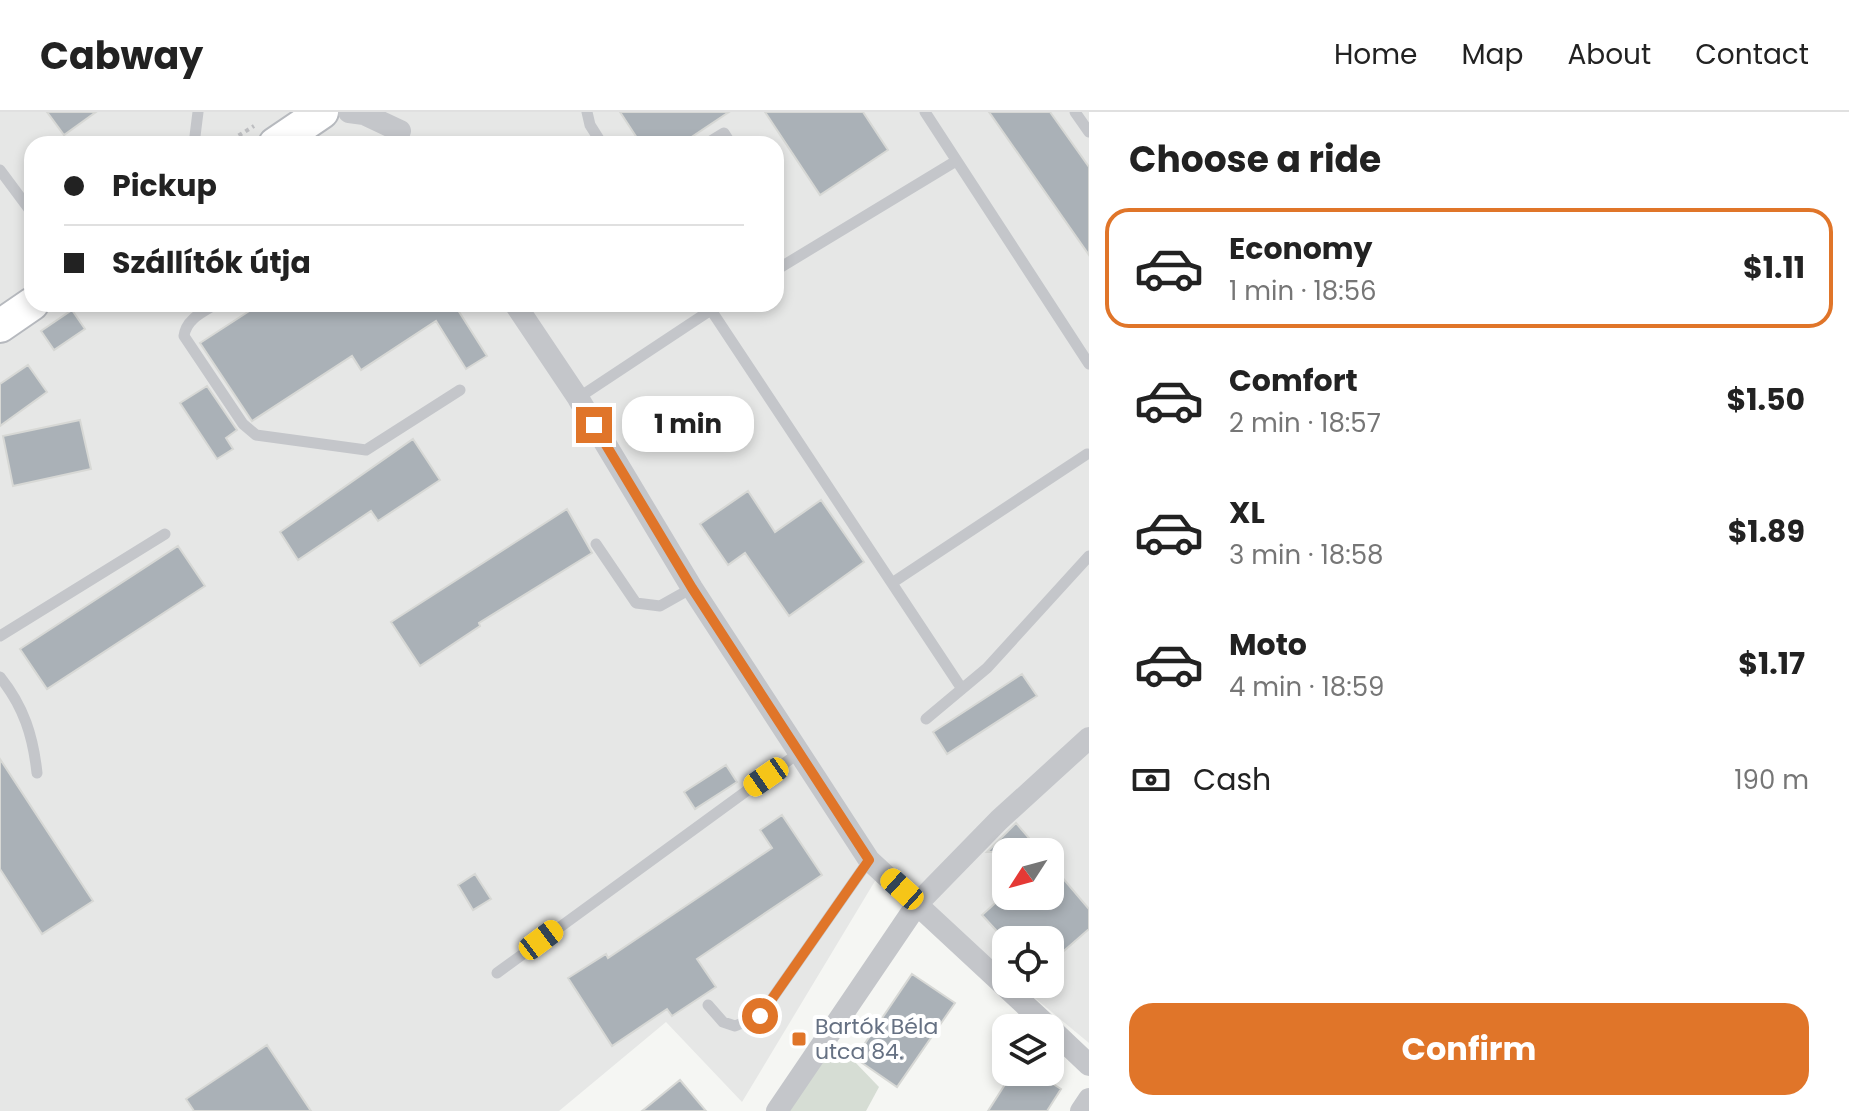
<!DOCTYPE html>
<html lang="en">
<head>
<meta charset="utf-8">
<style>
  body { margin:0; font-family:Poppins,sans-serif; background:#f2f2f2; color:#222; height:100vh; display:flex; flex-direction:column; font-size:30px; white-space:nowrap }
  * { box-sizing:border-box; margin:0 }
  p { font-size:26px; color:#767676 }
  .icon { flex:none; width:44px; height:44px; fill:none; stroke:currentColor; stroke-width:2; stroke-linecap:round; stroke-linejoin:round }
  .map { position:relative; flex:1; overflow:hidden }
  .drawer { display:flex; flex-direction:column; background:#fff; width:760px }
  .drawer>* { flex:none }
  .guide { position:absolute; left:24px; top:24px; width:760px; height:176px; border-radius:24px; box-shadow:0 4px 12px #0003; display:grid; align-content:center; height:176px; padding:0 40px; background:#fff }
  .needle { width:52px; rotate:234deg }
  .controls { position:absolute; left:992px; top:726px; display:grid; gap:16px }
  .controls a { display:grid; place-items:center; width:72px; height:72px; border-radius:16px; background:#fff; box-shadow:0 4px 12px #0003; font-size:40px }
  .end { position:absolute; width:36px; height:36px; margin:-18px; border:10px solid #e07529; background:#fff; box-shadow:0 0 0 4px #fff }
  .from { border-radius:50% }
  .bubble { position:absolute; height:56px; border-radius:24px; background:#fff; box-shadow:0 4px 12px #0003; font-size:26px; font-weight:700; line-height:56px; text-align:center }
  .car { position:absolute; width:24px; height:48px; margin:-24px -12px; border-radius:10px; box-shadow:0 0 6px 2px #0007; background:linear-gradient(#f5c518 24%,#345 0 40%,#f5c518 0 76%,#345 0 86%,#f5c518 0) }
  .guide b { display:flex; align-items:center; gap:28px; height:76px; font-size:30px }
  .guide b+b { border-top:2px solid #e0e0e0 }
  .guide i { width:20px; height:20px; background:#222 }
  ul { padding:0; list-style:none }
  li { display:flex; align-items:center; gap:24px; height:120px; margin:0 16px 12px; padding:0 24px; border:4px solid transparent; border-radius:24px }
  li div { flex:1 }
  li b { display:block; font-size:30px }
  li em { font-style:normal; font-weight:700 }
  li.current { border-color:#e07529 }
  li>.icon { width:72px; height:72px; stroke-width:1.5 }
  h2 { padding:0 40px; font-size:36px; line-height:96px }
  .pay { display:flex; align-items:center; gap:20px; height:88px; padding:0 40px; font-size:30px }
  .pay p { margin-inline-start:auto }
  .primary-button { display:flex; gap:16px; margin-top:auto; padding:16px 40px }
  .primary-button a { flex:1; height:92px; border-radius:24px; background:#e07529; color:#fff; font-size:32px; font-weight:700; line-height:92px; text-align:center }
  header { display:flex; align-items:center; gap:48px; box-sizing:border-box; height:112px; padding:0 40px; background:#fff; border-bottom:2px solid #e0e0e0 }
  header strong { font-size:38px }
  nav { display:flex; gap:44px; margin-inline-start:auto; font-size:28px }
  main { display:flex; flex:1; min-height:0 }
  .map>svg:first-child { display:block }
  .built { fill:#e6e7e6; fill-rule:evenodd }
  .green { fill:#d6ddd4 }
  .building { fill:#aab1b7; stroke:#d7d8d5; stroke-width:2 }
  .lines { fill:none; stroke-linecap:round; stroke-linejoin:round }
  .secondary-casing { stroke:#b6b9be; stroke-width:36 }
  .path { stroke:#bdbec1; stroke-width:4; stroke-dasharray:4 4; stroke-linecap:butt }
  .service { stroke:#c4c6ca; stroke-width:11 }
  .minor { stroke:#c4c6ca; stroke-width:22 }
  .secondary { stroke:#fff; stroke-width:32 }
  .route { stroke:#e07529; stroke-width:10 }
  .poi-dot { fill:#e07529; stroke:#fff; stroke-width:3 }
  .labels { text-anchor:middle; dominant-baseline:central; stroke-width:8; stroke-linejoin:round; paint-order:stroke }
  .poi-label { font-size:22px; fill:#667183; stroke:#fff; text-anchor:start }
</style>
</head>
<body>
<header>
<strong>Cabway</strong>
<nav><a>Home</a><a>Map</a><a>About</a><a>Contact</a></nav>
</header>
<main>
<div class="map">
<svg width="1089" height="999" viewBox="0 0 1089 999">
  <rect width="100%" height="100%" fill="#f5f6f3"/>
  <path class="built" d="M0 0H1089V931L1018 872H1050V828H1006V862L881 759 742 990 666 910 559 999H0ZM32 32H776V192H32ZM1006 740H1050V784H1006Z"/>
  <path class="green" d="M825 919 879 975 866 999H769Z"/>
  <path class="building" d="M47 0H96L64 23Z
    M620 0H729L681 32H641Z
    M765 0H863L888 38 820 83Z
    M989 0H1050L1089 55V143Z
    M260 192H462L456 195 487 244 466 257 436 209 361 258 352 244 252 309 200 231Z
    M72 198 85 217 54 238 41 219Z
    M28 253 47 280 0 314V272Z
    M207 274 237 318 226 326 233 337 217 347 180 291Z
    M80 308 91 357 13 374 3 324Z
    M413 327 440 368 378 409 371 399 298 448 280 420Z
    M748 379 775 420 821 388 864 450 789 504 745 441 728 453 700 412Z
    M567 397 592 441 479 511 480 514 420 554 391 510Z
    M178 434 205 474 47 577 20 537Z
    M1022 562 1037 584 947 642 933 620Z
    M0 647 93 789 42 822 0 757Z
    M726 653 737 670 695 697 684 680Z
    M782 703 822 763 697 847 716 875 672 904 667 897 612 934 568 866 606 842 608 846 772 736 760 718Z
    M1016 711 1041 740H987Z
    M1050 751 1089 797V817L1050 851V828H1005L982 803 1003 784H1050Z
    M475 762 491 787 473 798 458 773Z
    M912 862 955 891 897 975 855 946Z
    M267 933 311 999H194L186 987Z
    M1013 960H1034L1061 977 1047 999H988Z
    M680 968 706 999H642Z"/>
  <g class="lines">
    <defs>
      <path id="secondary" d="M275 32 322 0
        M0 214 32 192"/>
    </defs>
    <use href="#secondary" class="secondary-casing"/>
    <path class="path" d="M225 32 254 14"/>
    <path class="service" d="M587 0 590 13 602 32
      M925 0 1089 252
      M1075 0 1089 20
      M194 32 198 0
      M706 32 724 21 731 32
      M0 58 32 101
      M776 158 956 49
      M216 192C203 200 186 207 184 224L243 312 256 323 366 338 460 278
      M707 192 962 577
      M578 286 720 192
      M596 432 636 491 660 494 692 476
      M892 471 1087 342
      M0 524 165 422
      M0 565C24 595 33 624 37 661
      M926 607 987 556 1089 444
      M497 861 800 640
      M708 893 723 910 735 914 760 904 869 748"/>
    <path class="minor" d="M349 0 364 2 400 19
      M515 192 578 286 692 476 869 748 1050 916
      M1050 916 1089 953
      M777 999 918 791 999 708 1089 626
      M1081 999 1089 987"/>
    <use href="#secondary" class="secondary"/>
  </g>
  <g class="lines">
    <path class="route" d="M594 313 692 476 869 748 760 904"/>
  </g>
  <rect class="poi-dot" x="791" y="919" width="16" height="16" rx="4"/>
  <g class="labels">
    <g class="poi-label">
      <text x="815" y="914">Bartók Béla<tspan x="815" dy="25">utca 84.</tspan></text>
    </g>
  </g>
</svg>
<div class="controls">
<a><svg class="needle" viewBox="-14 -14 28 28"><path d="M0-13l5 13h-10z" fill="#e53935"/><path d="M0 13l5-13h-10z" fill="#767676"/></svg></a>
<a><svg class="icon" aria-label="locate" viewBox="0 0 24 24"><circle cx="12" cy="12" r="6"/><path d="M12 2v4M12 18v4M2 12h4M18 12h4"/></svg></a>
<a><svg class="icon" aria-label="layers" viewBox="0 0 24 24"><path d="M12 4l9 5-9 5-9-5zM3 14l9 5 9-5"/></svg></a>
</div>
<i class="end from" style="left:760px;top:904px"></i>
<i class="end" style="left:594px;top:313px"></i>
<div class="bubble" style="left:622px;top:284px;width:132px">1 min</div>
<i class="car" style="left:766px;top:665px;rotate:235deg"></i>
<i class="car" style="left:902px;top:777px;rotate:312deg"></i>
<i class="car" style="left:541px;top:828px;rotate:53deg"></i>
<div class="guide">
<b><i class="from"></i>Pickup</b>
<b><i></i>Szállítók útja</b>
</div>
</div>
<section class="drawer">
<h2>Choose a ride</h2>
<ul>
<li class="current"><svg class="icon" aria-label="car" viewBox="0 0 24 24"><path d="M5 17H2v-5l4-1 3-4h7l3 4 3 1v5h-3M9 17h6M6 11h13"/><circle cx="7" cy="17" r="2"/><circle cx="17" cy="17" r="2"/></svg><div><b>Economy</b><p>1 min · 18:56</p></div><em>$1.11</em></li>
<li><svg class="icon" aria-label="car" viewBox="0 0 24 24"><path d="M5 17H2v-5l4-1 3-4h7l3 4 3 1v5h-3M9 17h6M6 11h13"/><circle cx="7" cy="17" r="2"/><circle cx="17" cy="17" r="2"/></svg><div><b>Comfort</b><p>2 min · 18:57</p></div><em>$1.50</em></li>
<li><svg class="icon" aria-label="car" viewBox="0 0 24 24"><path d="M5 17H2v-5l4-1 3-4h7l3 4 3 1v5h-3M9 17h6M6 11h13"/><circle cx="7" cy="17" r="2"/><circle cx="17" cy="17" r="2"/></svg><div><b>XL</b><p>3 min · 18:58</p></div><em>$1.89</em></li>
<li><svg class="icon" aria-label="car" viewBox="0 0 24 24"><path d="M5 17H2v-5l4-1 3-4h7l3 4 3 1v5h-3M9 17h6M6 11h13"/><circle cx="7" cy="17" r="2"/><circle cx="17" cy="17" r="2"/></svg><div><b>Moto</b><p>4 min · 18:59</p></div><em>$1.17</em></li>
</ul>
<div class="pay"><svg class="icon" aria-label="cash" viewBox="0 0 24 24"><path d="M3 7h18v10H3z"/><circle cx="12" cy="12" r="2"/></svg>Cash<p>190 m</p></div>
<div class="primary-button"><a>Confirm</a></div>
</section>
</main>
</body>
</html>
